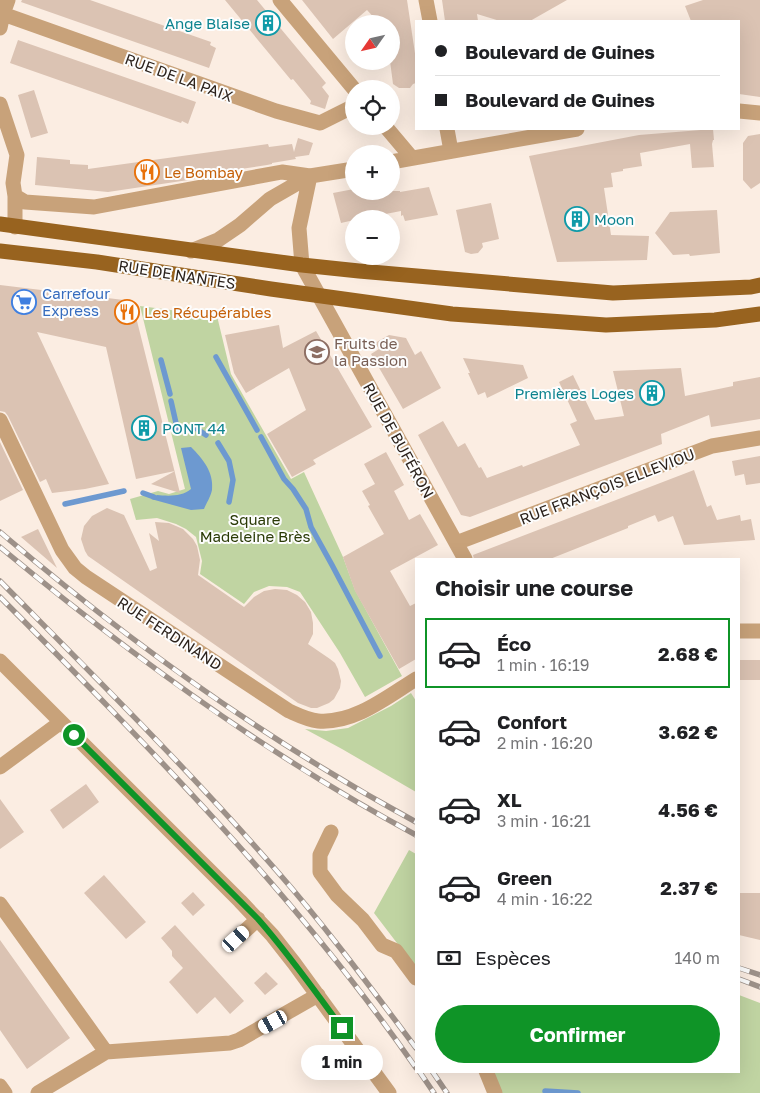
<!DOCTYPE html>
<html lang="fr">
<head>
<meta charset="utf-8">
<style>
  body { margin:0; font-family:"Golos Text",sans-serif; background:#f6f6f6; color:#202124; height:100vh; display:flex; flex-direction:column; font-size:19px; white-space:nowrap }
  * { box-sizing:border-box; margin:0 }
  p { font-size:16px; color:#757577 }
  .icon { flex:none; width:28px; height:28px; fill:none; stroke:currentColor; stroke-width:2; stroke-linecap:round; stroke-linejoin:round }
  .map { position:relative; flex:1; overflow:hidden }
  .details { position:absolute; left:415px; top:558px; width:325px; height:515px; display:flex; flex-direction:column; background:#fff; border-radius:0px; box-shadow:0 5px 20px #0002 }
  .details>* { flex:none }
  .banner { position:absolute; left:415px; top:20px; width:325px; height:110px; border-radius:0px; box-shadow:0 5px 20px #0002; display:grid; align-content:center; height:110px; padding:0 20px; background:#fff }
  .needle { width:32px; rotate:236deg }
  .buttons { position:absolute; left:345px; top:15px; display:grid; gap:10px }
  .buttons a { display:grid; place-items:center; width:55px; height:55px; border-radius:50%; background:#fff; box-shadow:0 5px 20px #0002; font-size:25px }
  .end { position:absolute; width:22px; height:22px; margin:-11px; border:6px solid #0f9427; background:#fff; box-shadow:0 0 0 2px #fff }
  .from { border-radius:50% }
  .bubble { position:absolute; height:35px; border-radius:18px; background:#fff; box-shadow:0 5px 20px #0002; font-size:16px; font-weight:700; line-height:35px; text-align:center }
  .car { position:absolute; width:15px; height:30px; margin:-15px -8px; border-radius:6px; box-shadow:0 0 4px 1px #0007; background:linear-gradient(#fff 24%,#345 0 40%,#fff 0 76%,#345 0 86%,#fff 0) }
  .banner b { display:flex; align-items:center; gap:18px; height:48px; font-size:19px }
  .banner b+b { border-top:1px solid #e0e0e0 }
  .banner i { width:12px; height:12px; background:#202124 }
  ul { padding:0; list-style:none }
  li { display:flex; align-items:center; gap:15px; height:70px; margin:0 10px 8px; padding:0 10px; border:2px solid transparent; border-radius:0px }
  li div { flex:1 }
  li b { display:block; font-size:19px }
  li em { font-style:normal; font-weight:700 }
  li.active { border-color:#0f9427 }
  li>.icon { width:45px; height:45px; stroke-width:1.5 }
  h2 { padding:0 20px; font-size:22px; line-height:60px }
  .pay { display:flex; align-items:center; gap:12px; height:55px; padding:0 20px; font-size:19px }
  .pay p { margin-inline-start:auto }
  .cta { display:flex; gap:10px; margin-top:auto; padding:10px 20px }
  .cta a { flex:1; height:58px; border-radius:30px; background:#0f9427; color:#fff; font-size:20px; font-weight:700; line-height:58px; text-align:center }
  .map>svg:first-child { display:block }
  .green { fill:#c0d4a2 }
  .water { fill:#6d99d0 }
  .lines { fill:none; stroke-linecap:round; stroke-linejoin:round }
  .stream { stroke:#6d99d0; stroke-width:5.5 }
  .building { fill:#dbc3b3 }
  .minor { stroke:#c8a27a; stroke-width:15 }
  .major { stroke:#98631f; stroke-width:15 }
  .rail-casing { stroke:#9d9189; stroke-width:5.5 }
  .rail { stroke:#fdfdfd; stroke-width:4; stroke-dasharray:11; stroke-linecap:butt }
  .route { stroke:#0f9427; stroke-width:6 }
  .labels { text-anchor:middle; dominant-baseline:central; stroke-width:4; stroke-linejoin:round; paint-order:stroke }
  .culture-label { font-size:15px; fill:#0d838f; stroke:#fdfdfd; text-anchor:end }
  .street-label { font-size:15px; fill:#2b221c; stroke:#fdfdfd }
  .food-label { font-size:15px; fill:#c56008; stroke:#fdfdfd; text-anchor:start }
  .shop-label { font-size:15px; fill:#366cbe; stroke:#fdfdfd; text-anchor:start }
  .education-label { font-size:15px; fill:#785e54; stroke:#fdfdfd; text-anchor:start }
  .park-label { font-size:15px; fill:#2a3a06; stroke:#fdfdfd }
</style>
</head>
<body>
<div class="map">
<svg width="760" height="1093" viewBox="0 0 760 1093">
  <rect width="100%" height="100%" fill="#fbede2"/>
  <path class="green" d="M140 306 217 316 231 374 291 479 304 472 343 557 355 590 402 676 365 697 340 653 300 592 287 587 269 586 254 592 244 604 200 574 202 561 196 537 186 529 176 524 157 518 136 520 130 499 158 491 169 494 185 489Z
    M411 693 416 701V792L342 749 305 729 326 731 348 728 391 706Z
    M409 850 416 854V968L374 913Z
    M739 995 760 1003V1093H498L490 1071H739Z"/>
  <path class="water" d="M191 447C203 459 214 472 212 490 211 496 206 504 204 509L191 510 151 499 157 495C167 496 182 497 191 489L181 448Z"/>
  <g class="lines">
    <path class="stream" d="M216 357 257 430
      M161 360 170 394
      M171 401 178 432
      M197 429 206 435
      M261 437 284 479 293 489 306 509 311 527 332 565 380 656
      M218 443 229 461 233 480 229 502
      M143 493 154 497
      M65 504 124 491
      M545 1091 578 1093"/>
  </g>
  <path class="building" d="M22 0H90L211 42 210 45 216 48 209 68 21 2Z
    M225 0H257L326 83 322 87 329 96 325 109 310 104 311 101 293 79 291 80Z
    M302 0H407L416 60V83L413 84 410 88H399L393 84 390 61H391V24H380L367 10 333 39Z
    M442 0H567L530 21H500L477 14 478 21H445Z
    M703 0H760V97L739 94V21H691L685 6Z
    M18 40 196 102 188 124 182 121 181 123 10 63Z
    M34 90 48 133 31 138 18 95Z
    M713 129 714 140H713L712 144 714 167 692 168 690 144 640 153 642 166 623 169V171L611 173 613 187 604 188 611 235 649 236 647 260 557 262 529 156 639 135Z
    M760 134V183L751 189 743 180V143L748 136Z
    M298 138 313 143 309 155 295 157 296 159 272 163V164L267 165 194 176 195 179 108 192 35 185 37 157 70 160V164L88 165V169L268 144 269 147 292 144 294 152Z
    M429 187 438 215 405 221 403 215 401 216V211L360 219H354V220L341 223 333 193 354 189V191H400V192Z
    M491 203 499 239 482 243 483 247 478 253 471 254 465 252 456 210Z
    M717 210 720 253 690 256 689 254 673 255 655 233 670 212Z
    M0 285 132 301 180 493 151 484 175 471 136 479 106 347 37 332 109 484 85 489 52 493 46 479 40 482 8 416 5 412 0 411Z
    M279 325 283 348 316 331 372 427 313 460 316 464 292 477 267 434 306 410 289 368 246 393 234 373 225 335Z
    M389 335 406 338 415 355 421 351 441 388 403 409 371 354 379 349 375 343Z
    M463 358 523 365 528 378 487 398 485 392 478 395 468 373H470Z
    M681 368 685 396 733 386V382L760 377V419L711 427 709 415 661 434 662 444 470 517 461 515 418 435 443 421 458 447 465 443 479 468 481 467 487 478 522 465 523 467 580 445 570 424 577 421 559 382 573 375 595 420 624 416 613 371Z
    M0 442 23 490 0 501Z
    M386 452 404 485 394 491 409 520 420 514 438 545 390 571 410 606 416 603V659L399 669 355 591 343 557 384 534 368 506 370 505 362 491 375 484 364 464Z
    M760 456V483L746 485 744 474 735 476 732 461Z
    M694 470 707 507 711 505 717 520 740 515 741 521 751 519 755 540 684 545 673 516 658 522 655 515 628 526V528L550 559H474L473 555Z
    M107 508 124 515 150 571 157 568 149 533 159 541 155 522 169 523 183 529 193 539 197 546 200 560 198 575 244 607 254 597 264 591 275 589 287 590 297 595 305 602 311 612 313 623V634L308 644 330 659 335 663 338 669 341 681 340 688 334 699 329 703 317 708H311L298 703 88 556 85 551 81 539 84 526 92 516Z
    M38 529 57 568 21 537Z
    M739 660H760V680H739Z
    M86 784 99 802 63 829 50 810Z
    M0 799 24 832 0 849Z
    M104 875 146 922 126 939 84 893Z
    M193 892 205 905 193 916 181 903Z
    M739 893H760V940L739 935Z
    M175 925 244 1001 230 1014 215 997 197 1014 169 982 183 968 172 956V951L161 938Z
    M0 940 70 1038 27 1069 0 1030Z
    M266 972 278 984 265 995 254 983Z"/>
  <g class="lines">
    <path class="minor" d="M280 0 354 89
      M426 0 430 21
      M3 14 276 111 320 123 350 108 354 104
      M0 28 3 14 8 0
      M0 104 17 155 13 183 15 196V227
      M739 111 760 113
      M385 126 412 158
      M447 129 451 151
      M391 162 577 129
      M310 176 299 228 302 265 465 559
      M15 196 25 202 94 207 282 172 310 176 354 169
      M191 251 218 240 240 225 270 199 310 176
      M0 420 62 550 75 568 86 577 289 711C298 715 308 720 318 721 354 724 387 697 416 679
      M456 543 712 446 760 438
      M739 631H760
      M0 661 240 901 272 935 294 963 389 1093
      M0 767 61 722
      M331 832 320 855V872L337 895 363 920 382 945 396 951 416 978
      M0 904 106 1052 230 1043 239 1040 318 995
      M236 939 258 919
      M486 1071 495 1093
      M0 1086 5 1093
      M38 1093 106 1052"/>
    <path class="major" d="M0 224 302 265 359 271 613 293 751 287 760 285
      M0 251 97 262 271 289 452 314 606 325 715 320 760 314"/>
    <defs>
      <path id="rail" d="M0 532C129 642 267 741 416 822
        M0 547C130 655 267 755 416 835
        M0 581C94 676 189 770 276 870 326 927 371 988 416 1048
        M0 597C148 746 296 895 416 1068
        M739 968 760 975
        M739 979 760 987
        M419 1071 434 1093
        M432 1071 447 1093"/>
    </defs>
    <use href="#rail" class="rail-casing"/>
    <use href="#rail" class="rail"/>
  </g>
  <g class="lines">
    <path class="route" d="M74 735 258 919C288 953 315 991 342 1028"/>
  </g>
  <defs>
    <symbol id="building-ring" viewBox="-11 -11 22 22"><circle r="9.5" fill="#fdfdfd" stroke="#0f9aa8" stroke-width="1.5"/><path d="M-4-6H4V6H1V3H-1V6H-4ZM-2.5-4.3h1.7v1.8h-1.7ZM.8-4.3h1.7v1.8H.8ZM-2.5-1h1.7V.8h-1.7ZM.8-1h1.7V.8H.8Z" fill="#0f9aa8"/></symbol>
    <symbol id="restaurant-ring" viewBox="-11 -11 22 22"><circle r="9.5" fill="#fdfdfd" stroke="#e8710a" stroke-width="1.5"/><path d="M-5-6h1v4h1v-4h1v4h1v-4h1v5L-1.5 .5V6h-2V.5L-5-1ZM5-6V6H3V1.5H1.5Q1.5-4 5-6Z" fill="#e8710a"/></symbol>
    <symbol id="supermarket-ring" viewBox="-11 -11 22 22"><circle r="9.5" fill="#fdfdfd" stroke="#3f7fe0" stroke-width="1.5"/><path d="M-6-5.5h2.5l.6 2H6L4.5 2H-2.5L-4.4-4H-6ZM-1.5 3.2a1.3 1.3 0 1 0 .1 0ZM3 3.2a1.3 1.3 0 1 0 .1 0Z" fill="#3f7fe0"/></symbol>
    <symbol id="school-ring" viewBox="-11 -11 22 22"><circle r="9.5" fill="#fdfdfd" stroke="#8d6e63" stroke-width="1.5"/><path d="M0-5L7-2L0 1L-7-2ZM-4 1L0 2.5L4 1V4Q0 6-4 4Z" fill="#8d6e63"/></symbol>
  </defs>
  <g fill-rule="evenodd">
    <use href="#building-ring" x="254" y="9" width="28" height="28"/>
    <use href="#restaurant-ring" x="133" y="158" width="28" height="28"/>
    <use href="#building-ring" x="563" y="205" width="28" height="28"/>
    <use href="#supermarket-ring" x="10" y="288" width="28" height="28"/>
    <use href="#restaurant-ring" x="113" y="298" width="28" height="28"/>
    <use href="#school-ring" x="303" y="338" width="28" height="28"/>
    <use href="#building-ring" x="638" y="379" width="28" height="28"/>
    <use href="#building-ring" x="130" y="414" width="28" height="28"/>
  </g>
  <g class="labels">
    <g class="culture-label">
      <text x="250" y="23">Ange Blaise</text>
      <text x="594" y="219" text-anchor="start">Moon</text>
      <text x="634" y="393">Premières Loges</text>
      <text x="162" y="428" text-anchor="start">PONT 44</text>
    </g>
    <g class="street-label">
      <text transform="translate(179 77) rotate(20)">RUE DE LA PAIX</text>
      <text transform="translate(177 274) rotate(9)">RUE DE NANTES</text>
      <text transform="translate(399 440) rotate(61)">RUE DE BUFÉRON</text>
      <text transform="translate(607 486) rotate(-21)">RUE FRANÇOIS ELLEVIOU</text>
      <text transform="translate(170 633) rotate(33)">RUE FERDINAND</text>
    </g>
    <g class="food-label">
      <text x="164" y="172">Le Bombay</text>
      <text x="144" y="312">Les Récupérables</text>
    </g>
    <g class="shop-label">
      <text x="42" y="293">Carrefour<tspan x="42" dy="17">Express</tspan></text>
    </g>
    <g class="education-label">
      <text x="334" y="343">Fruits de<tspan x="334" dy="17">la Passion</tspan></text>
    </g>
    <g class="park-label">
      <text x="255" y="519">Square<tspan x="255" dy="17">Madeleine Brès</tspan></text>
    </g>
  </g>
</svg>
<div class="buttons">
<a><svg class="needle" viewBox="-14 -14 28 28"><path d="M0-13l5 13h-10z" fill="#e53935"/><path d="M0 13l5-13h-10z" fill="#757577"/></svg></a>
<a><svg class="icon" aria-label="locate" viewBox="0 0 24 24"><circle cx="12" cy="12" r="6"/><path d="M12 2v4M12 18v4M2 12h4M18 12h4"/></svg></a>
<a>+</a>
<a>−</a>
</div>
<i class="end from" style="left:74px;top:735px"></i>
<i class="end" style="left:342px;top:1028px"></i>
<div class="bubble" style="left:301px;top:1045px;width:82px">1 min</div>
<i class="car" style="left:236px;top:939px;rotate:48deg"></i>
<i class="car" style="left:273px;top:1022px;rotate:241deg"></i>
<div class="banner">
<b><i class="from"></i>Boulevard de Guines</b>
<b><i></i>Boulevard de Guines</b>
</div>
<section class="details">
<h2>Choisir une course</h2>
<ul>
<li class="active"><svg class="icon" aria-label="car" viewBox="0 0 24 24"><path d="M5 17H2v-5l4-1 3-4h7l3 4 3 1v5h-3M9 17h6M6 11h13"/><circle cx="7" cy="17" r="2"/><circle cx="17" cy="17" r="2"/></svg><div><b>Éco</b><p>1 min · 16:19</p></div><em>2.68 €</em></li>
<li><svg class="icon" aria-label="car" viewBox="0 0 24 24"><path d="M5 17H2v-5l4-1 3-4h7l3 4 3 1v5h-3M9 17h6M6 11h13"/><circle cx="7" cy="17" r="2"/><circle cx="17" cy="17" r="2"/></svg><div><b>Confort</b><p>2 min · 16:20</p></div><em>3.62 €</em></li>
<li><svg class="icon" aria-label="car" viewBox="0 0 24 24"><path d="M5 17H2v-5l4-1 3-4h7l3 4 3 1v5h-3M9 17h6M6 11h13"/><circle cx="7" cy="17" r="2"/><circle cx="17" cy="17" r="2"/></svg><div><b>XL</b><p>3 min · 16:21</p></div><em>4.56 €</em></li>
<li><svg class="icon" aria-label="car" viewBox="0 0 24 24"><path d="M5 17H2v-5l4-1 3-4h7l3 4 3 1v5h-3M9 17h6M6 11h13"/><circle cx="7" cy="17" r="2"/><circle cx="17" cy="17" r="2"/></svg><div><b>Green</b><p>4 min · 16:22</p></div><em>2.37 €</em></li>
</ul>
<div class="pay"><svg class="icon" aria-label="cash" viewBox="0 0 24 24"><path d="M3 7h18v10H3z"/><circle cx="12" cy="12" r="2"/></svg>Espèces<p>140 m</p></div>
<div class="cta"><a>Confirmer</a></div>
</section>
</div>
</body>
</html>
